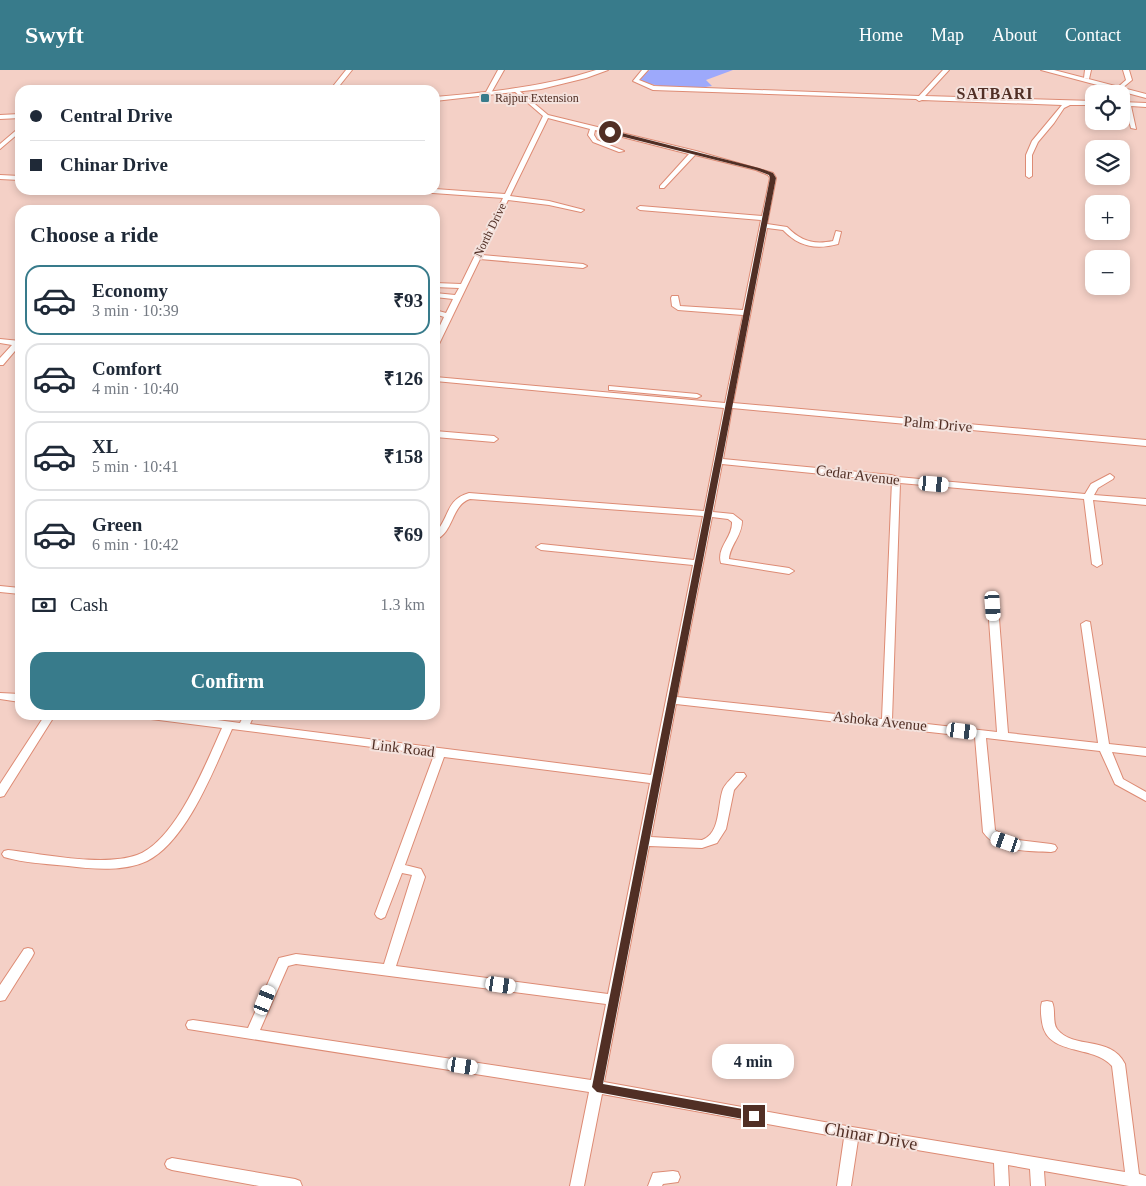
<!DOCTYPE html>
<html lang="en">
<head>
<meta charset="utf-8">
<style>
  body { margin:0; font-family:Georgia,serif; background:#f2f2f3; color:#1f2937; height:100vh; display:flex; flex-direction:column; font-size:19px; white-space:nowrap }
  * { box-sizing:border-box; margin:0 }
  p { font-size:16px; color:#747a83 }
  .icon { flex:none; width:28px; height:28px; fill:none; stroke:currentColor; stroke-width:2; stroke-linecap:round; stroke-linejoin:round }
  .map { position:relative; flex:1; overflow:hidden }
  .drawer { position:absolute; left:15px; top:135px; width:425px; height:515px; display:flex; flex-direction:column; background:#fff; border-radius:15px; box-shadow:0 2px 8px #0003 }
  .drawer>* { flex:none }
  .hud { position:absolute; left:15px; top:15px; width:425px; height:110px; border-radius:15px; box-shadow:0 2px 8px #0003; display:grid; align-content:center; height:110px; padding:0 15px; background:#fff }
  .buttons { position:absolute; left:1085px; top:15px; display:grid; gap:10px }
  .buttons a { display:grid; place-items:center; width:45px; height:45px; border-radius:10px; background:#fff; box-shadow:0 2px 8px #0003; font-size:25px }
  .end { position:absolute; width:22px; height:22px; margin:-11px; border:6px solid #512f25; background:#fff; box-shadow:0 0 0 2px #fff }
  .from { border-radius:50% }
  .bubble { position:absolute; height:35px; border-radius:15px; background:#fff; box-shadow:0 2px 8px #0003; font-size:16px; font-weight:700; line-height:35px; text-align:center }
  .car { position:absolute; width:15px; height:30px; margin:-15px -8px; border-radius:6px; box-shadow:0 0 4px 1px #0007; background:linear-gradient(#fff 24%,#345 0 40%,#fff 0 76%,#345 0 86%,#fff 0) }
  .hud b { display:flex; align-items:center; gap:18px; height:48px; font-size:19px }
  .hud b+b { border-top:1px solid #e0e1e3 }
  .hud i { width:12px; height:12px; background:#1f2937 }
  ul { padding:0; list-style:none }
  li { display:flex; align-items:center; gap:15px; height:70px; margin:0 10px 8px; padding:0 5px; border:2px solid #e0e1e3; border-radius:15px }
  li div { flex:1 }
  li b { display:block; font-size:19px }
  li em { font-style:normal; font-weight:700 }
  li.current { border-color:#387b8b }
  li>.icon { width:45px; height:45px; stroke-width:1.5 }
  h2 { padding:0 15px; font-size:22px; line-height:60px }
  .pay { display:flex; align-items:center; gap:12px; height:55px; padding:0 15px; font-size:19px }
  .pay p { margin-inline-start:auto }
  .action { display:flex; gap:10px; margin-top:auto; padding:10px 15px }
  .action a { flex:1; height:58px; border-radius:15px; background:#387b8b; color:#fff; font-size:20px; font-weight:700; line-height:58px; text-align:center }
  header { display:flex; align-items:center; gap:30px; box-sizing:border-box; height:70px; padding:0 25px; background:#387b8b; color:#fff }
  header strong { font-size:24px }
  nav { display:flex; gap:28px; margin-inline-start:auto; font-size:18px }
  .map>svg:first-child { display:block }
  .water { fill:#9da9fb }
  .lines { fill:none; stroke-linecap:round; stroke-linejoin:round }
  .minor-casing { stroke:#dd8b74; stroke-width:2 }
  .secondary-casing { stroke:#dd8b74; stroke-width:2 }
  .minor { fill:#fff; fill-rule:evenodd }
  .secondary { fill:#fff; fill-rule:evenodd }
  .route { fill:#512f25 }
  .poi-dot { fill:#387b8b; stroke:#f4e2dd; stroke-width:2 }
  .labels { text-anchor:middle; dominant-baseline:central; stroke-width:4; stroke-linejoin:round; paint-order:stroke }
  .far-poi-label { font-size:12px; fill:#512f25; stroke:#f4e2dd; text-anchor:start }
  .far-street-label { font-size:12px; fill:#512f25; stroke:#f4e2dd }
  .street-label { font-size:15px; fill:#512f25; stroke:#f4e2dd }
  .far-district-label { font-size:16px; font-weight:bold; letter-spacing:1px; fill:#512f25; stroke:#f4e2dd }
  .near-street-label { font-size:18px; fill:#512f25; stroke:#f4e2dd }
</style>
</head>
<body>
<header>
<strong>Swyft</strong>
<nav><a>Home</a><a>Map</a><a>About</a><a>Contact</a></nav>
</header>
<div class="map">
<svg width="1146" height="1116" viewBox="0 0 1146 1116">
  <rect width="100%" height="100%" fill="#f4d0c6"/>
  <path class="water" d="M650 0H733L706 10 712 16C682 21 662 17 633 10Z"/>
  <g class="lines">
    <defs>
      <path id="minor" d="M346 0H352L336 20H330Z
        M498 0H504L491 23H487L486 22Z
        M642 0H648L639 10 654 16 919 26 943 0H949L925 26 1094 31V35H1070L1064 38 1054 53 1038 72 1032 85V106L1029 108 1026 106V85L1032 71 1062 35 922 30 919 31 916 29 653 20 633 11Z
        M1085 0H1091L1089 9 1084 8Z
        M1123 0H1129L1132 10 1121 19 1118 17 1126 10Z
        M516 18 548 45 696 81 773 103 776 108 767 154 787 157C801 171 813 175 833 171L836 161 841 162 838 174C816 180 799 177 783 160L767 158 733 333 1146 370V376L732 338 723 389 891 405 898 407 1085 424 1091 414 1110 404 1114 407 1113 409 1098 418 1094 425 1146 429V435L1093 430 1102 494 1097 497 1092 494 1084 429 900 413 892 650 997 662 988 536 993 533 998 536 1008 663 1098 673 1081 554 1086 551 1090 552 1109 674 1146 678V686L1112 682 1123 709 1146 722V731L1115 714 1100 681 986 668 995 760 1010 769 1051 774 1055 775 1057 778 1055 781 1051 782C1030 781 996 782 983 762L975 667 676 634 651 767 702 770C721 763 717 736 723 719 726 713 732 708 736 703H744L746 706 734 720 726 759 717 773 702 778 649 776 604 1012 852 1057 1125 1102 1112 996C1093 974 1047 987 1042 952 1041 945 1040 938 1042 932L1047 931 1052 932C1056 940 1052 952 1057 959 1073 980 1111 965 1125 994L1139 1104 1146 1106V1116H1129L1044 1101 1045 1116H1031L1030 1099 1008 1095 1009 1116H995L994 1093 858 1070 851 1116H837L844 1068 602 1024 584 1116H570L589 1022 188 959 186 955 188 951 193 950 248 958 279 888 296 884 384 894 412 805 402 803 385 847 381 849 377 847 375 844 434 685 232 659C214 699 187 771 147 791 124 802 92 799 68 796 47 794 24 793 4 787L2 784 4 781 8 780C44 784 103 797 137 785 176 771 206 693 222 658L151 649 146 645H179L240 653 244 645H254L250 654 651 705 693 495 541 480 536 477 541 474 694 490 703 446 470 429C451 435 454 463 435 470V463C450 448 445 430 469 423L704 441 724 338 435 311V307L725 333 743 245 678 240 672 236 671 228 672 226H678L680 236 743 240 761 150 640 140 637 138 640 136 762 146 770 108 768 105 756 100 695 85 664 118H660V116L689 84 595 60 594 65 597 70 624 81 619 82 593 72 588 65 590 59 548 48 510 126 549 131 584 140 581 142 549 135 508 130 482 185 583 194 587 196 583 198 480 189 439 274 435 276V266L444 247 435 244V240L446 243 453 229 435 227V223L455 225 459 218 435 217V213L461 214 503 128 419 122 416 120 435 119 505 124 543 46 514 21 513 20ZM722 394 892 411 882 649 677 627 712 447 728 449 732 452C733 467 716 478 721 493L789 504 794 501 789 498 729 489C730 475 742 466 742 451L733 444 713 442ZM444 687 650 713 608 924 396 896 425 807 421 799 405 795ZM296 894 606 934 591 1010 260 960 288 896Z
        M1121 32 1146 33V37L1131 36 1136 59 1131 58 1125 36H1121Z
        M1099 51H1105V52L1102 54Z
        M20 57V62L0 79V74Z
        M0 105 20 106V110L0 109Z
        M0 269 20 271V275L3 295H0V288L12 275 0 273Z
        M609 316 697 324 701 326 697 328 612 320H609Z
        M435 361 494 366 498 369 494 372 435 367Z
        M0 516 20 518V524L0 522Z
        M0 623 20 624V632L0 629Z
        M45 645H55L4 726 0 727V714Z
        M28 878 32 879 34 883 32 887 5 930 0 931V915L24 879Z
        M172 1088 295 1109 300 1111 302 1116H259L172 1100 167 1098 165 1094 167 1090Z
        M673 1101 678 1102 680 1107 678 1112 663 1114 662 1116H648L653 1103Z"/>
      <path id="secondary" d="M596 0H608L586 8 541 19 435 31V27C490 22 544 17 596 0Z
        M1041 0H1054L1146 24V28Z
        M20 44V48L0 49V45Z"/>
    </defs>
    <use href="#minor" class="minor-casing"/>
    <use href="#secondary" class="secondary-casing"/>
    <use href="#minor" class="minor"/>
    <use href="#secondary" class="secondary"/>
  </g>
  <path class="route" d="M610 60 759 98 773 103 776 108 603 1014 754 1041 760 1046 754 1051 597 1022 592 1017 770 108 769 105 756 100 608 63Z"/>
  <rect class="poi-dot" x="480" y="23" width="10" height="10" rx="2.5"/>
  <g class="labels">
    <g class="far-poi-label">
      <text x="495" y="28">Rajpur Extension</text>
    </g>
    <g class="far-street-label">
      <text transform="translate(490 160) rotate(-64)">North Drive</text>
    </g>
    <g class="street-label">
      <text transform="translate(938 354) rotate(5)">Palm Drive</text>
      <text transform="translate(858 405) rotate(7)">Cedar Avenue</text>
      <text transform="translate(880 651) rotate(6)">Ashoka Avenue</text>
      <text transform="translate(403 678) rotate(7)">Link Road</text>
    </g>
    <g class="far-district-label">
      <text x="995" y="23">SATBARI</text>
    </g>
    <g class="near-street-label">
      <text transform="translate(871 1066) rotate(10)">Chinar Drive</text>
    </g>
  </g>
</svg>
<div class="buttons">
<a><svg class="icon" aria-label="locate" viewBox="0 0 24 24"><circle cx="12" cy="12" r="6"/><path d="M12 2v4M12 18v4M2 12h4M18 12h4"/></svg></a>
<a><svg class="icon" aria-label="layers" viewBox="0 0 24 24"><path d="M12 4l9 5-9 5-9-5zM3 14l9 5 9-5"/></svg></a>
<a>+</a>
<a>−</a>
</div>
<i class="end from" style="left:610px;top:62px"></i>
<i class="end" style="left:754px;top:1046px"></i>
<div class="bubble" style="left:712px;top:974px;width:82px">4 min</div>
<i class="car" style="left:934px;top:414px;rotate:95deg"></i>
<i class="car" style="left:993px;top:536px;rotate:176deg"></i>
<i class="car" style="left:962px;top:661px;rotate:97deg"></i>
<i class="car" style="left:1006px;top:772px;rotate:289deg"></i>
<i class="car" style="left:501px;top:915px;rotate:98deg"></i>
<i class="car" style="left:265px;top:930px;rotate:22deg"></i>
<i class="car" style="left:463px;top:996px;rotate:99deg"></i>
<div class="hud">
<b><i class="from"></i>Central Drive</b>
<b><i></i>Chinar Drive</b>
</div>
<section class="drawer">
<h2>Choose a ride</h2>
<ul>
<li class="current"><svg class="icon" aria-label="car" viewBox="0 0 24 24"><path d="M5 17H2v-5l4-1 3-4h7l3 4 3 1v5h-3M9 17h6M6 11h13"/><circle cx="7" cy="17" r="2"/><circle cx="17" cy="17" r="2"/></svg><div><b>Economy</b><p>3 min · 10:39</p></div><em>₹93</em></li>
<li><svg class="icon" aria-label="car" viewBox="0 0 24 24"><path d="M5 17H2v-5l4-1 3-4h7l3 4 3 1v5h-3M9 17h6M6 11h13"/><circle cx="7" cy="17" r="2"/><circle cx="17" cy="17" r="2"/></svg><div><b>Comfort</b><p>4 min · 10:40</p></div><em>₹126</em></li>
<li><svg class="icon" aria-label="car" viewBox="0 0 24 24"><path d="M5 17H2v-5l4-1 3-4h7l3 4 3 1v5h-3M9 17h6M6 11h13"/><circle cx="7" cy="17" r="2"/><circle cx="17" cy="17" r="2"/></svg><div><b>XL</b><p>5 min · 10:41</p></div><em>₹158</em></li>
<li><svg class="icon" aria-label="car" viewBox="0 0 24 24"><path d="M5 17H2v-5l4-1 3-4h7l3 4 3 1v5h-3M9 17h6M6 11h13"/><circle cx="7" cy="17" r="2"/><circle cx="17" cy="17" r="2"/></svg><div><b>Green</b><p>6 min · 10:42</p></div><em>₹69</em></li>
</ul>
<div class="pay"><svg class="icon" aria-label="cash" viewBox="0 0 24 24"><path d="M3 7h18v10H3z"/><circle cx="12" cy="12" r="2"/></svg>Cash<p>1.3 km</p></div>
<div class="action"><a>Confirm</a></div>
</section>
</div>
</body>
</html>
